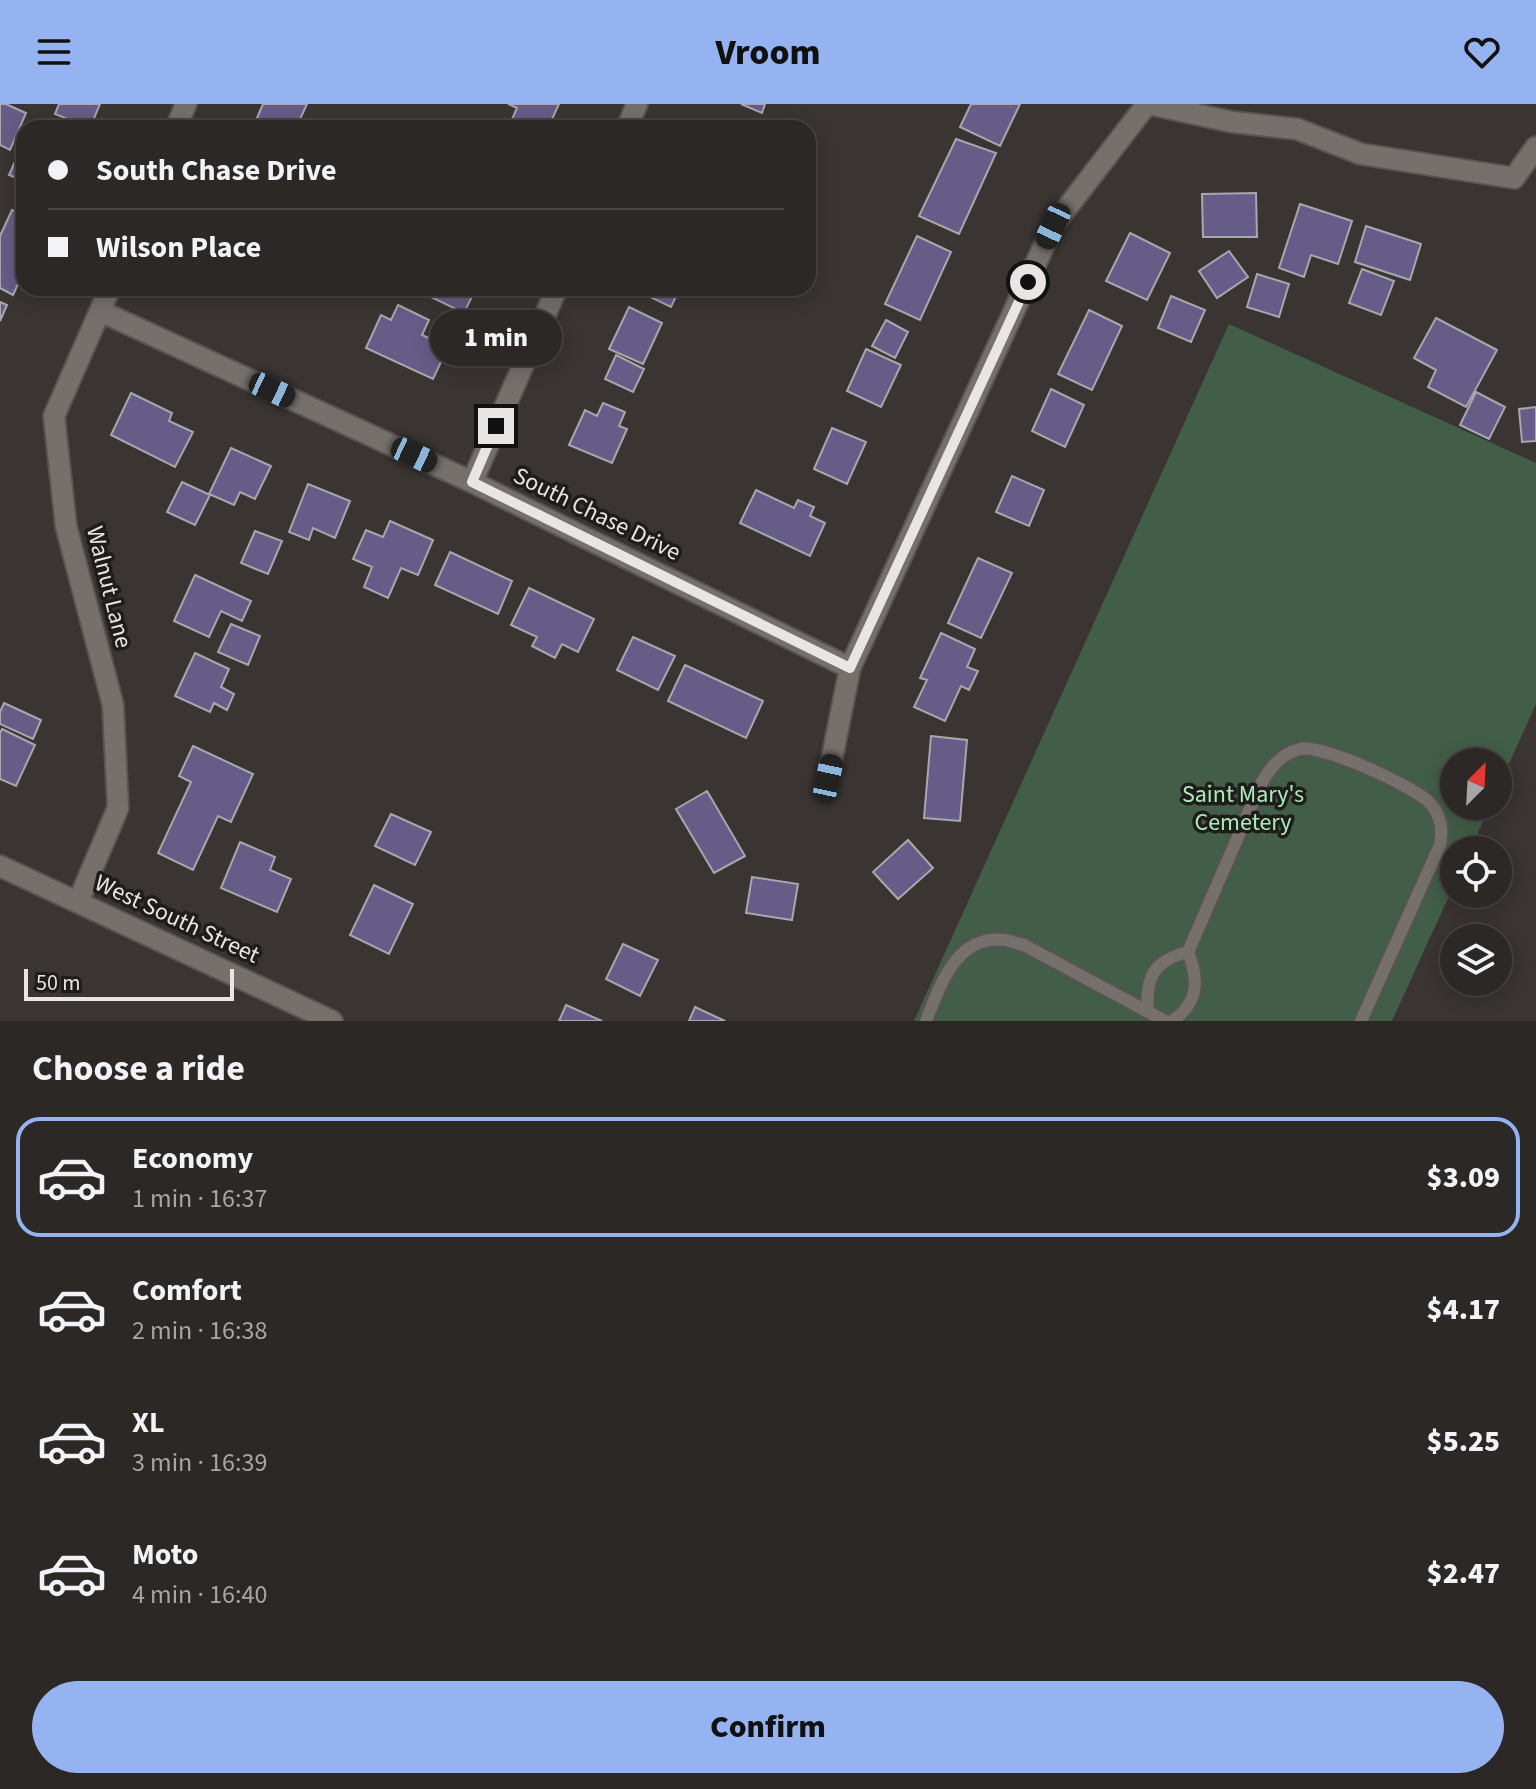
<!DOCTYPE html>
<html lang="en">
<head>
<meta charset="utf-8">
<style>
  body { margin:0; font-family:"Source Sans 3",sans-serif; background:#34302e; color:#f1f3f6; height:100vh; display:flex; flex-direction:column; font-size:30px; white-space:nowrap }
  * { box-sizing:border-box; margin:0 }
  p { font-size:26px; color:#a6a6a7 }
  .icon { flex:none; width:44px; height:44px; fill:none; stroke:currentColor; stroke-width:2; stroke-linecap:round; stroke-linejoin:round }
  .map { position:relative; height:917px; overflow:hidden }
  .panel { display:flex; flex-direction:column; background:#2c2826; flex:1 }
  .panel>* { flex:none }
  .banner { position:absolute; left:16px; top:16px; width:800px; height:176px; border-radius:24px; box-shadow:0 4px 20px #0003,0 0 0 2px #484443; display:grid; align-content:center; height:176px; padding:0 32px; background:#2c2826 }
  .needle { width:52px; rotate:24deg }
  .controls { position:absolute; left:1440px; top:644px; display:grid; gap:16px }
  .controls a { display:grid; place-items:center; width:72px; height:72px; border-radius:50%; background:#2c2826; box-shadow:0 4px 20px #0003,0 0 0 2px #484443; font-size:40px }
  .scale { position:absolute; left:24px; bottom:20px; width:210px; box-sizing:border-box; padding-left:8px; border:4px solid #e8e5e3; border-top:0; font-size:22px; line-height:28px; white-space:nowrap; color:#e8e5e3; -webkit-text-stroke:6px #1f1d1c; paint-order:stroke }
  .end { position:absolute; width:36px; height:36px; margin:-18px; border:10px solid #e8e5e3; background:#111; box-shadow:0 0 0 4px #111 }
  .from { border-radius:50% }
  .bubble { position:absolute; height:56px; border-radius:28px; background:#2c2826; box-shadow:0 4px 20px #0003,0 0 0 2px #484443; font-size:26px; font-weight:800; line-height:56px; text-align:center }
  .car { position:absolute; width:24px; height:48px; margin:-24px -12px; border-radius:10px; box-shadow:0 0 6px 2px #0007; background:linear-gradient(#222 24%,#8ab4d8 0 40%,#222 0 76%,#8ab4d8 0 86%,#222 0) }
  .banner b { display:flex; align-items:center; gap:28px; height:76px; font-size:30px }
  .banner b+b { border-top:2px solid #484443 }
  .banner i { width:20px; height:20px; background:#f1f3f6 }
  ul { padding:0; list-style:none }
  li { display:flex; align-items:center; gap:24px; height:120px; margin:0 16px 12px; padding:0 16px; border:4px solid transparent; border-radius:24px }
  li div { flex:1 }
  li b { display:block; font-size:30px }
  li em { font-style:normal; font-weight:800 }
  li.on { border-color:#95b2f1 }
  li>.icon { width:72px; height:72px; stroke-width:1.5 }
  h2 { padding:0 32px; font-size:36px; line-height:96px }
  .action { display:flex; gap:16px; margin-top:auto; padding:16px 32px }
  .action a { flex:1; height:92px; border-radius:48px; background:#95b2f1; color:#111; font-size:32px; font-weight:800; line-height:92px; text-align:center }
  header { display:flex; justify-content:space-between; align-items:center; height:104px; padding:0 32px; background:#95b2f1; color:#111; font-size:36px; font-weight:800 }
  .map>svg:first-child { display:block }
  .green { fill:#425d48 }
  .building { fill:#655d87; stroke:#a8a7ad; stroke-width:2 }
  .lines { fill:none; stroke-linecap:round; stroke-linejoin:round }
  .service-casing { stroke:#595452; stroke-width:16 }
  .minor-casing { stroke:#595452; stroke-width:24 }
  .service { stroke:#76706d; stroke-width:12 }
  .minor { stroke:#76706d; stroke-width:20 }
  .route { stroke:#e8e5e3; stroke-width:10 }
  .labels { text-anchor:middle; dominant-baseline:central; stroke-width:7; stroke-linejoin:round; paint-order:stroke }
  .street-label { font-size:24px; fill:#e8e5e3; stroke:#1f1d1c }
  .park-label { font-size:24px; fill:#aaecb9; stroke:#1f1d1c }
</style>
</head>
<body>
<header><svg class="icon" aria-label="menu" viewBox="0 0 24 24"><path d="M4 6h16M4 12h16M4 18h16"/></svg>Vroom<svg class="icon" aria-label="heart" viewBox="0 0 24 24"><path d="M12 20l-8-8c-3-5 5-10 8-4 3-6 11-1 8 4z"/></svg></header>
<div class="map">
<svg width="1536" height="917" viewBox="0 0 1536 917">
  <rect width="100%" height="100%" fill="#3a3532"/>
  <path class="green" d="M1229 220 1536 359V600L1498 684V658H1454V702H1490L1470 746H1454V781L1392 917H914Z"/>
  <path class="building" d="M0 0H6L26 9 10 46 0 41Z
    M59 0H100L90 24 55 10Z
    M263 0H307L296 24H280L257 14Z
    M508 0H559L548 24H518L510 20 517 4Z
    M741 0H765L762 9Z
    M971 0H1020L1000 42 960 23Z
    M956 35 996 49 959 130 919 112Z
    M21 44 24 45V77L9 71Z
    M1256 89 1257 133H1203L1202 90Z
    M1300 100 1352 117 1338 160 1311 151 1304 173 1279 164Z
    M12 106 24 111V167L13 191 0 184V132Z
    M1366 122 1421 140 1410 176 1355 158Z
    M1130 129 1170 149 1147 196 1106 177Z
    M917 132 951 148 920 216 885 200Z
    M1229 147 1248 173 1217 194 1199 167Z
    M1362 165 1394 177 1381 211 1349 199Z
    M1257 170 1289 180 1279 213 1247 203Z
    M435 184H476L464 209 431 193Z
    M646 184H680L671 203 644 190Z
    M1171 192 1205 206 1191 238 1158 224Z
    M0 198 7 201 0 217Z
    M398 201 429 216 422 231 448 243 433 275 366 244 381 211 391 216Z
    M629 203 662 219 643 260 609 245Z
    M1089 206 1122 222 1092 286 1058 270Z
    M1436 214 1497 246 1466 303 1428 283 1436 266 1414 254Z
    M886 216 908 228 895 254 872 242Z
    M866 245 901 261 881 303 847 287Z
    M616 251 644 265 633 288 605 275Z
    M1051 285 1084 301 1065 343 1032 327Z
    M1476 288 1505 303 1489 335 1460 321Z
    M131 289 172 309 169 317 193 328 175 363 111 331Z
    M603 299 625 308 619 322 627 325 612 359 569 341 585 306 597 312Z
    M1536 303V337L1522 338 1519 305Z
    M832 324 866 338 847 380 814 365Z
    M231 344 271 362 255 395 240 388 234 401 209 390Z
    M1012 372 1044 386 1029 422 996 408Z
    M182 378 210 391 195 421 167 408Z
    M308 380 350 397 335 434 313 424 309 436 289 428Z
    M756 386 794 404 798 396 814 403 810 412 825 419 810 452 740 419Z
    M390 417 433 436 418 471 401 464 388 494 364 483 372 463 353 455 366 426 383 433Z
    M255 427 282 437 268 470 241 459Z
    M450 448 512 477 498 510 435 481Z
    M978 454 1012 469 981 534 948 519Z
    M195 471 251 497 242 517 221 507 209 533 174 517Z
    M529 484 594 515 578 548 562 540 555 554 532 542 537 533 511 521Z
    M231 520 260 532 248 561 218 548Z
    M941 529 975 545 967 563 978 567 969 586 961 582 945 617 914 603 927 576 920 574Z
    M633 533 675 552 658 586 617 566Z
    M195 549 229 565 221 583 234 590 227 606 214 599 210 608 175 592Z
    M685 561 763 597 746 634 668 597Z
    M4 599 41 616 33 635 0 620V608Z
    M2 625 35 641 16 682 0 675V629Z
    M931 632 967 636 960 717 924 714Z
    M193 642 253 670 231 718 218 712 193 766 158 749 191 678 179 672Z
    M707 687 745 752 714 769 676 705Z
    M391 710 431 728 415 761 375 742Z
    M908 736 933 764 898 795 873 768Z
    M240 738 275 753 270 766 291 775 277 808 221 784Z
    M752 773 798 780 792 816 746 809Z
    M374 781 413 800 389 850 350 831Z
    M623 840 658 856 640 892 606 875Z
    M566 901 602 917H559Z
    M695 903 725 917H689Z"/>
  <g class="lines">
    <defs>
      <path id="service" d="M1148 908C1145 874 1153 857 1188 848
        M926 917C940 882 956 830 1005 836 1011 837 1018 840 1024 841L1165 917
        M1172 917C1199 899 1199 876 1188 848L1260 682C1269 665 1280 650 1300 645 1322 640 1416 683 1431 700 1441 712 1443 726 1440 741L1361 917"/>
      <path id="minor" d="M1149 0 1232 18 1297 25 1361 50 1514 74 1536 43
        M176 24 186 0
        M627 24 637 0
        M100 207 472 378 850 564 828 674
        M472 378 557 184
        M850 564 1053 122 1147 0
        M0 762 332 917
        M78 798 118 704 113 601 66 422 54 312 110 184"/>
    </defs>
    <use href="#service" class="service-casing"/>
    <use href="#minor" class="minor-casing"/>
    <use href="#service" class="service"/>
    <use href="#minor" class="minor"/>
  </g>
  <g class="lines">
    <path class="route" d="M496 322 472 378 850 564 1028 178"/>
  </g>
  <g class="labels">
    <g class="street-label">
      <text transform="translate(597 410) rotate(26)">South Chase Drive</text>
      <text transform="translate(109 483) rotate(76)">Walnut Lane</text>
      <text transform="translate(177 815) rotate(25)">West South Street</text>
    </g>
    <g class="park-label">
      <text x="1243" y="690">Saint Mary's<tspan x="1243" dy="28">Cemetery</tspan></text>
    </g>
  </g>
</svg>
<div class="controls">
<a><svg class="needle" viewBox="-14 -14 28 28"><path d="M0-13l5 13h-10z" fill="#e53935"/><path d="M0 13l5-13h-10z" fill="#a6a6a7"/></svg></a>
<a><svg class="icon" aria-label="locate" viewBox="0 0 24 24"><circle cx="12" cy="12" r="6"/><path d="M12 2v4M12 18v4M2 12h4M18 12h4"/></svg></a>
<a><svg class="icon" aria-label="layers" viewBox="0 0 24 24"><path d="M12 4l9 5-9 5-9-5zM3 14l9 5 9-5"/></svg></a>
</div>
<div class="scale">50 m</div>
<i class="end from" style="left:1028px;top:178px"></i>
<i class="end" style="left:496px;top:322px"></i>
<div class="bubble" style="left:430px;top:206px;width:132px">1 min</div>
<i class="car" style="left:1053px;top:122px;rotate:205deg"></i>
<i class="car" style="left:272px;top:286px;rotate:115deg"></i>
<i class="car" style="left:414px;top:351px;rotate:115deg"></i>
<i class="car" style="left:828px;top:674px;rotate:12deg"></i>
<div class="banner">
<b><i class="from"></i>South Chase Drive</b>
<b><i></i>Wilson Place</b>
</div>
</div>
<section class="panel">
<h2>Choose a ride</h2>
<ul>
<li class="on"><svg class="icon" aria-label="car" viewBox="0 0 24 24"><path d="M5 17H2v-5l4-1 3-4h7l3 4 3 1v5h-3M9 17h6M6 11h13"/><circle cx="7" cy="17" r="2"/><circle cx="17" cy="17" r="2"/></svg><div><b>Economy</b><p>1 min · 16:37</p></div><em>$3.09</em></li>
<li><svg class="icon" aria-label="car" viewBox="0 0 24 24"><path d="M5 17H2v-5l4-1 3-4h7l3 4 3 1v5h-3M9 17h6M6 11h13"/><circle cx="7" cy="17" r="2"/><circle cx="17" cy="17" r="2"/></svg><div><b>Comfort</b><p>2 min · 16:38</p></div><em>$4.17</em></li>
<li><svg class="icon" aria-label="car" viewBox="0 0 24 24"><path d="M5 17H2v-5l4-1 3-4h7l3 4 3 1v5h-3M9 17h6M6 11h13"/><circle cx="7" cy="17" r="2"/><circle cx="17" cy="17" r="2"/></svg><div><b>XL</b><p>3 min · 16:39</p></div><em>$5.25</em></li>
<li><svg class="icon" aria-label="car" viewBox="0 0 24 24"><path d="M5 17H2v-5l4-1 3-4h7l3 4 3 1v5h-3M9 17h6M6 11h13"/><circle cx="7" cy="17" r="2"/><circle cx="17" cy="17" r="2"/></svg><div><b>Moto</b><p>4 min · 16:40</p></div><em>$2.47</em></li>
</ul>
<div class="action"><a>Confirm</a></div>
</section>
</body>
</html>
